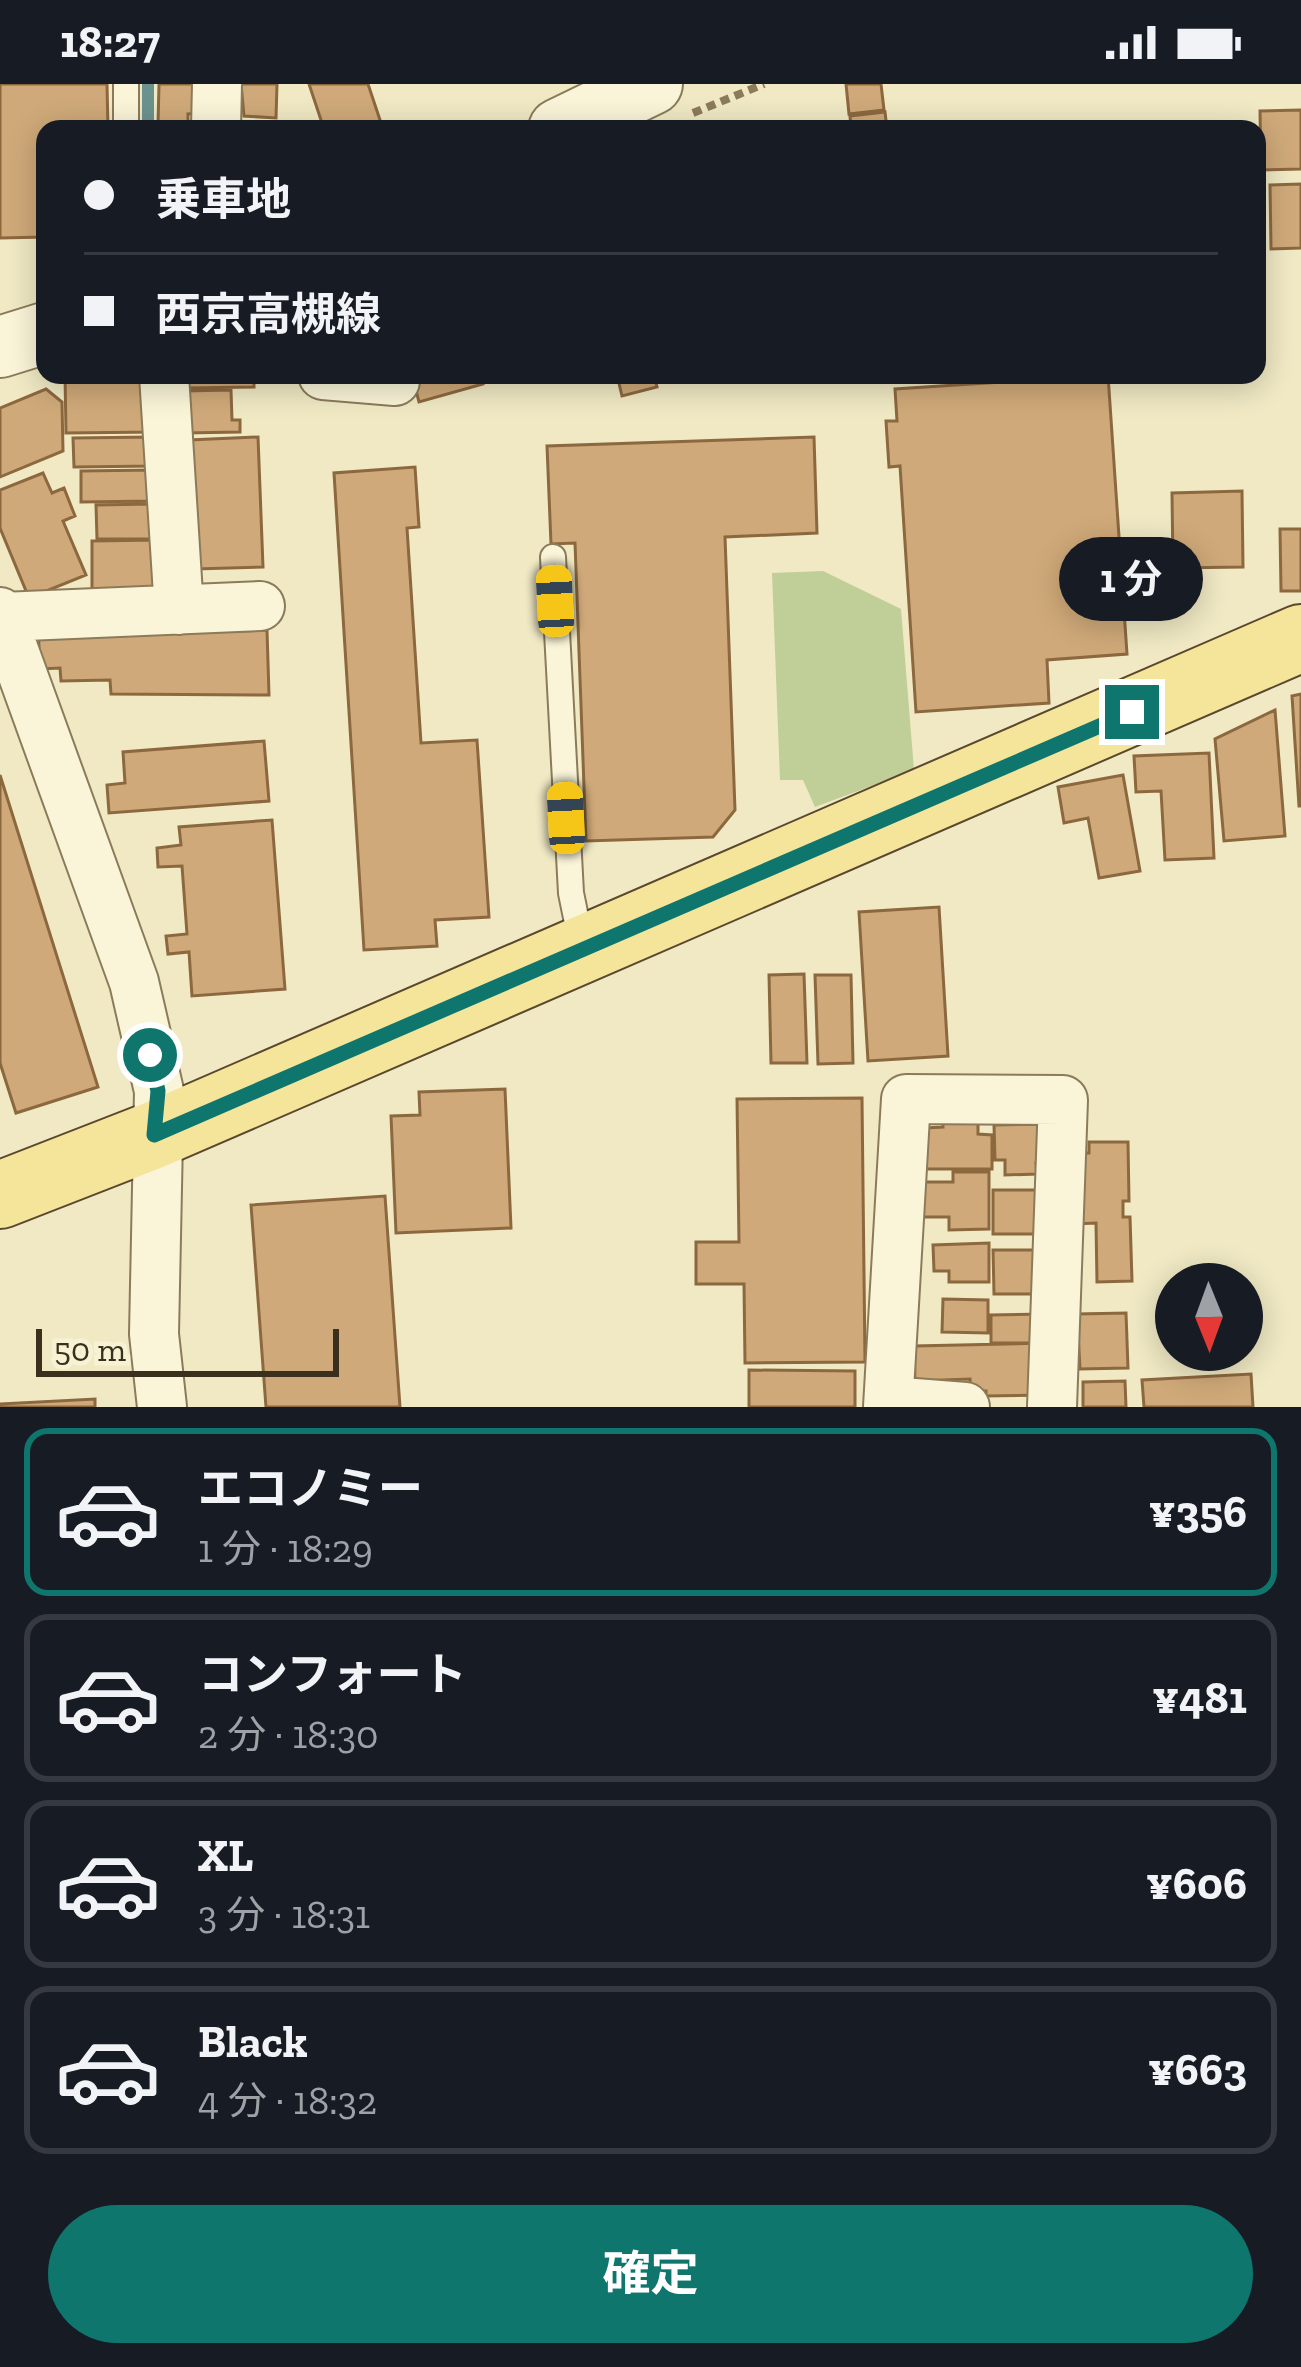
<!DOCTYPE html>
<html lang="ja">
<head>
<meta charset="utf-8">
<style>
  body { margin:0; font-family:"Zilla Slab","Noto Sans JP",serif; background:#20242c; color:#f1f3f6; height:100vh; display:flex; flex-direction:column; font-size:45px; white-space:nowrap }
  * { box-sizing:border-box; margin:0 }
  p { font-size:39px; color:#9ea1a6 }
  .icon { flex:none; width:66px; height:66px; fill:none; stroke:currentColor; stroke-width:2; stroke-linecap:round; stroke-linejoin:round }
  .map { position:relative; height:1323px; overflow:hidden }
  .sheet { display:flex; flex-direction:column; background:#171b24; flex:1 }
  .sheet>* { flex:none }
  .top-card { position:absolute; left:36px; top:36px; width:1230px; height:264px; border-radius:24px; box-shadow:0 6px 30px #0003; display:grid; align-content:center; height:264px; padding:0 48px; background:#171b24 }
  .needle { width:78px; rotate:179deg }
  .controls { position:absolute; left:1155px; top:1179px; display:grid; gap:24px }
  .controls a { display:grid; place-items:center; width:108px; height:108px; border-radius:50%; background:#171b24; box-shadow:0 6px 30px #0003; font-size:60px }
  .scale { position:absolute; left:36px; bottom:30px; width:303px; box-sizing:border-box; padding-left:12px; border:6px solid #3b301e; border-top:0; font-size:33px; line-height:42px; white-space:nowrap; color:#3b301e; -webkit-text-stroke:9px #f7f2d4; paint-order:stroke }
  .end { position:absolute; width:54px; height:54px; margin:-27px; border:15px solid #0f766e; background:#fff; box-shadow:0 0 0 6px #fff }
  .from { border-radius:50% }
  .bubble { position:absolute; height:84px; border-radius:42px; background:#171b24; box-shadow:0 6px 30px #0003; font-size:39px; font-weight:700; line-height:84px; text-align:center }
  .car { position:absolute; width:36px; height:72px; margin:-36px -18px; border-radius:15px; box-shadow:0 0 9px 3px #0007; background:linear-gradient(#f5c518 24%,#345 0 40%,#f5c518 0 76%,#345 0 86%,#f5c518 0) }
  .top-card b { display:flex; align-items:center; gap:42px; height:114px; font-size:45px }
  .top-card b+b { border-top:3px solid #363941 }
  .top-card i { width:30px; height:30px; background:#f1f3f6 }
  ul { padding:21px 0 0; list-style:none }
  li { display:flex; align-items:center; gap:36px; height:168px; margin:0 24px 18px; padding:0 24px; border:6px solid #363941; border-radius:24px }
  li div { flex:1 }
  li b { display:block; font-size:45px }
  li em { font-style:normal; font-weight:700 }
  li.selected { border-color:#0f766e }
  li>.icon { width:108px; height:108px; stroke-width:1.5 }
  .action { display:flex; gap:24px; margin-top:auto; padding:24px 48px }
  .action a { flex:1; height:138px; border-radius:72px; background:#0f766e; color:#fff; font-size:48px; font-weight:700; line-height:138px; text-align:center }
  .status { display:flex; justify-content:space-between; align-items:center; height:84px; padding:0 60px; background:#171b24; direction:ltr }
  .status svg { height:33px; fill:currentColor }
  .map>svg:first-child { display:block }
  .green { fill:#c0cf97 }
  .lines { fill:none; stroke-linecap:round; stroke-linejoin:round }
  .stream { stroke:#6c928e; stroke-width:12 }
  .building { fill:#cfa979; stroke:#8c683f; stroke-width:3 }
  .service-casing { stroke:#8b7b5a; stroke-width:28 }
  .minor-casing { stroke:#8b7b5a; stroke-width:52 }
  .tertiary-casing { stroke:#8b7b5a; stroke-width:64 }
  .primary-casing { stroke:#59482e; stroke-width:70 }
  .path { stroke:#8b7b5a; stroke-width:8; stroke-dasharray:9 6; stroke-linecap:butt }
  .service { stroke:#faf5d8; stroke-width:24 }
  .minor { stroke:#faf5d8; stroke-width:48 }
  .tertiary { stroke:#faf5d8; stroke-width:60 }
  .primary { stroke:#f4e59b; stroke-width:66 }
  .route { stroke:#0f766e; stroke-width:15 }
</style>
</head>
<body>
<div class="status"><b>18:27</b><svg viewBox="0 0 49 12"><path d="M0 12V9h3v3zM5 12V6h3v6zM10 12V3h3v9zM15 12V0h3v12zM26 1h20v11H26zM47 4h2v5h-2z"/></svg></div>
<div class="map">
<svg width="1301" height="1323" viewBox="0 0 1301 1323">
  <rect width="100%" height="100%" fill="#f0e9c4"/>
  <path class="green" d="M823 487 901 525 914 686 815 723 803 696H780L772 489Z"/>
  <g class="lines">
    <path class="stream" d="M148 45V0"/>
  </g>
  <path class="building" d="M0 0H107L108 45H45V153L0 154Z
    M159 0H204L203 29 188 30V42L158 41Z
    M241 0H277L276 34 244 32Z
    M309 0H368L383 45H324Z
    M846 0H881L884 26 849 30Z
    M1301 26V85L1261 86 1260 27Z
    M885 28 887 45H851L850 32Z
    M1301 100V164L1271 165 1270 101Z
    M65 291H155L156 348 66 349Z
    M185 291H254V303L185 304Z
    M412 291H480L483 300 419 318Z
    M617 291H654L657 303 622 312Z
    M1108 291 1127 570 1047 576 1049 619 916 628 900 382 889 383 886 337H897L895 305Z
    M46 305 62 318 63 367 0 393V324Z
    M231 306 232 336H240V348L185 349 184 307Z
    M152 353 153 382 74 383 73 354Z
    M258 353 263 483 195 485 189 356Z
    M814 353 817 449 725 453 735 726 713 753 586 757 575 459 551 460 547 362Z
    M415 383 419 443 407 444 421 659 477 656 489 833 435 836 437 862 364 866 334 389Z
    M153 386 154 417 81 418V387Z
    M43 389 52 409 64 404 75 432 63 437 86 491 29 514 0 444V406Z
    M1242 407 1243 483 1173 484 1172 409Z
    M152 420 153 455H97L96 421Z
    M1280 445H1301V507H1281Z
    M158 456 159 515 92 517V457Z
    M38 541 179 549 267 546 269 611 111 610 110 596 61 597 60 584 40 585Z
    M1301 610V722H1299L1292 612Z
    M1275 626 1285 752 1224 757 1215 655Z
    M264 657 269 717 109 729 107 701 125 699 123 668Z
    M1209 669 1214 774 1165 776 1161 707 1136 708 1134 672Z
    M0 691 98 1003 16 1029 0 979Z
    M1123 691 1140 787 1099 794 1088 734 1064 739 1058 703Z
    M272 736 285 905 192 912 189 868 168 870 166 852 187 850 182 782 158 783 157 764 181 761 179 743Z
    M939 823 948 972 868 977 859 828Z
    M804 890 807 979H771L769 891Z
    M815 891H851L853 979 818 980Z
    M505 1005 511 1144 396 1149 391 1032 420 1031 419 1008Z
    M862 1014 865 1278 745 1279 744 1200H696V1158H739L737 1015Z
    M943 1033H978V1050L992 1051V1085H925V1044L943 1043Z
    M1049 1040 1050 1079H1036L1037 1090 1005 1091V1076H995L994 1041Z
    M1089 1058H1128L1129 1117H1123V1133H1130L1132 1197 1097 1198 1096 1139 1074 1140 1073 1069H1089Z
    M953 1088H989V1145L949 1146V1133H919V1098H953Z
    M993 1106H1046V1150H993Z
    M385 1112 400 1323H266L251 1121Z
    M989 1159V1198H949V1187H934L933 1161Z
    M993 1166H1046L1047 1210H994Z
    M943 1215 988 1216V1249L942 1248Z
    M1126 1229 1128 1284 1080 1285 1077 1230Z
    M1046 1230V1259H991V1231Z
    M1046 1259 1047 1311 986 1312V1307H970V1295L915 1297 914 1262Z
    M749 1286 855 1287V1323H749Z
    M1251 1290 1253 1323H1144L1142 1296Z
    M1125 1297 1126 1323H1083V1298Z
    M95 1315V1323H0V1320Z"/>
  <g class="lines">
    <defs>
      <path id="service" d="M126 0V45
        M553 473 571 809 582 863"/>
      <path id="minor" d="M216 45 217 0
        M164 291 179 526
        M323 291 395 297
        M0 528 134 898 159 1007 154 1250 162 1323
        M2 533 260 522
        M889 1317 965 1323
        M888 1323 906 1015 1063 1016 1052 1323"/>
      <path id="tertiary" d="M559 45 652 0
        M0 263 45 249"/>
      <path id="primary" d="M0 1111 154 1051 1301 554"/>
    </defs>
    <use href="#service" class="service-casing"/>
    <use href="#minor" class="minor-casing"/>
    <use href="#tertiary" class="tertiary-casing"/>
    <use href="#primary" class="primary-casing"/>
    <path class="path" d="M693 29 764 0"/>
    <use href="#service" class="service"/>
    <use href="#minor" class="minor"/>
    <use href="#tertiary" class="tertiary"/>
    <use href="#primary" class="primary"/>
  </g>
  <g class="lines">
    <path class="route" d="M150 971 158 1007 154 1051 1132 628"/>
  </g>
</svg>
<div class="controls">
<a><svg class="needle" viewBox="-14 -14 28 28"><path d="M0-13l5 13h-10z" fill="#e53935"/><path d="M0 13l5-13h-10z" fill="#9ea1a6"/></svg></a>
</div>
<div class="scale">50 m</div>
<i class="end from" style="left:150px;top:971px"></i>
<i class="end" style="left:1132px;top:628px"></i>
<div class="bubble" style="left:1059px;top:453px;width:144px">1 分</div>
<i class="car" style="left:555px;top:517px;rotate:357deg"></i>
<i class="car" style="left:566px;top:734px;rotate:357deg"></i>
<div class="top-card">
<b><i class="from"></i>乗車地</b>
<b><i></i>西京高槻線</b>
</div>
</div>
<section class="sheet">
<ul>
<li class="selected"><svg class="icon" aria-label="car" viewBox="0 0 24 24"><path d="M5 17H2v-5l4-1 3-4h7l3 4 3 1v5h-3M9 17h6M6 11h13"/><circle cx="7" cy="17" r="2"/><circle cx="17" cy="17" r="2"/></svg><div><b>エコノミー</b><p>1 分 · 18:29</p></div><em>¥356</em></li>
<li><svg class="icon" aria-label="car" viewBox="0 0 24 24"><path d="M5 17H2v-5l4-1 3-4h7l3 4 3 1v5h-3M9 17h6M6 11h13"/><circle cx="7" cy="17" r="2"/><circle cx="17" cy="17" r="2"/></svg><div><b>コンフォート</b><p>2 分 · 18:30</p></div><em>¥481</em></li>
<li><svg class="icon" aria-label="car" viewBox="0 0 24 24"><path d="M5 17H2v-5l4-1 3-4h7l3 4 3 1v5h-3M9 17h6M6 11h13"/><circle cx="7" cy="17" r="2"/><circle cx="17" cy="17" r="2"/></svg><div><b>XL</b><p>3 分 · 18:31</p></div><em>¥606</em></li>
<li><svg class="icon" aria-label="car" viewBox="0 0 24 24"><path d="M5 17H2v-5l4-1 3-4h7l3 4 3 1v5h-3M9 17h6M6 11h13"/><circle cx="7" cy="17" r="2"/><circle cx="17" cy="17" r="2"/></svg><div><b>Black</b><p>4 分 · 18:32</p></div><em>¥663</em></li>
</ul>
<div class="action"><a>確定</a></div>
</section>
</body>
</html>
